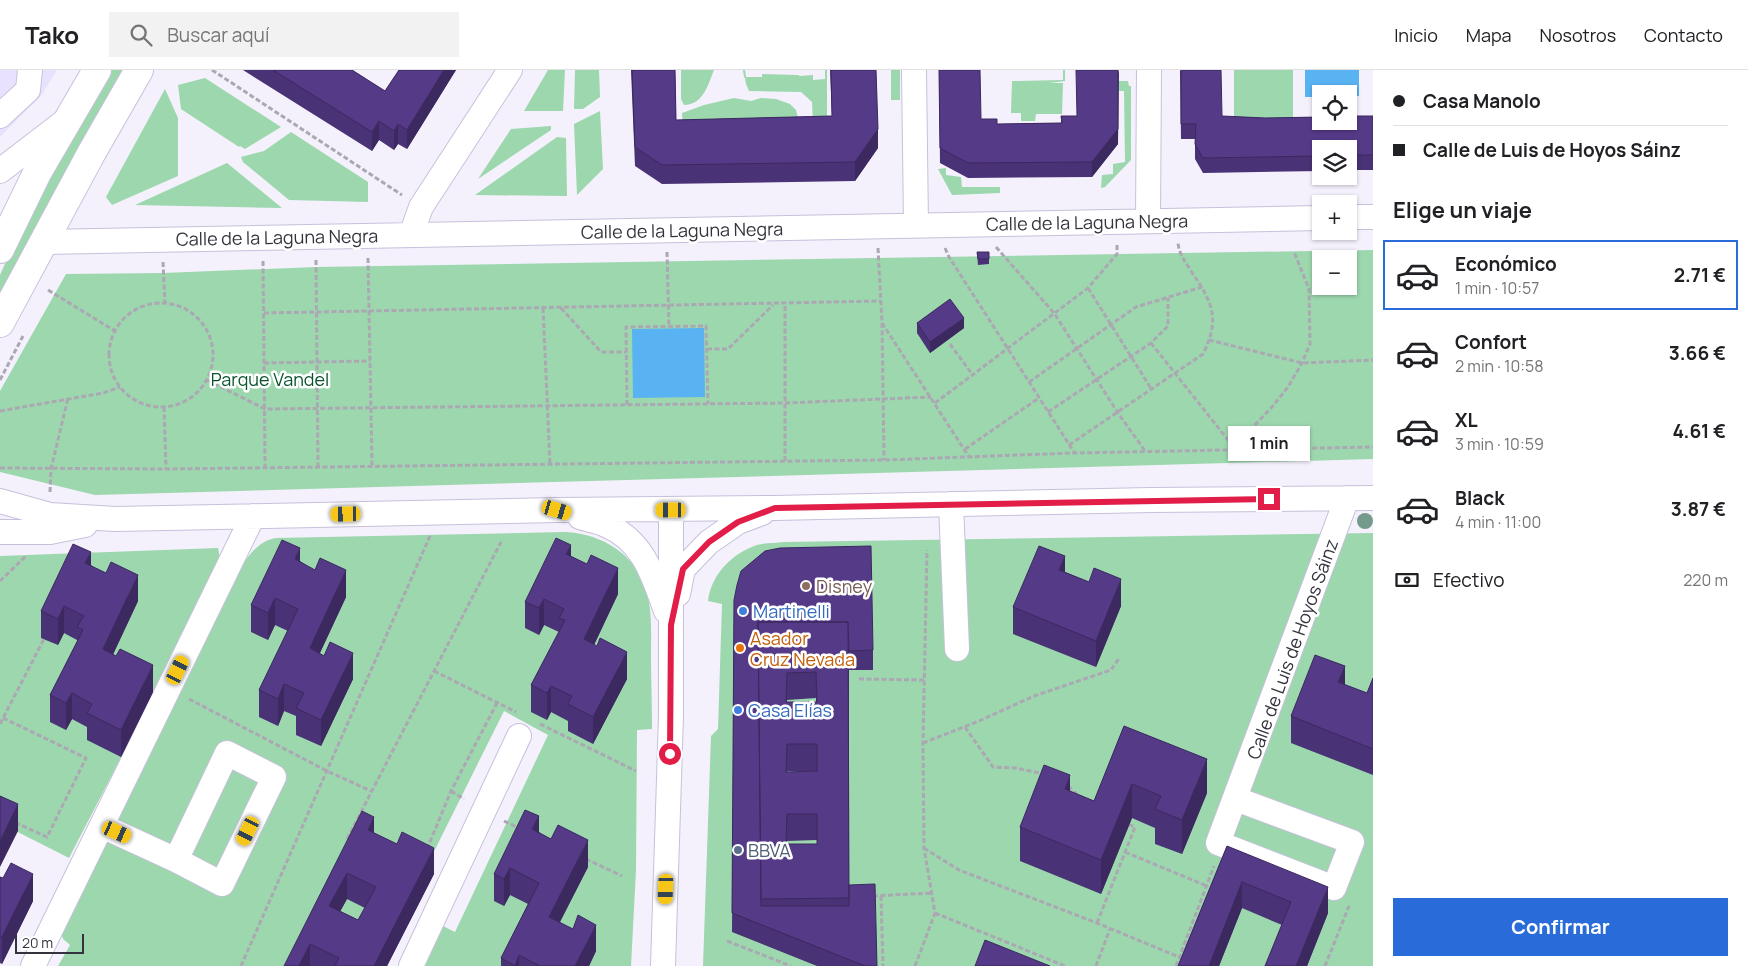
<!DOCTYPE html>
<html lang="es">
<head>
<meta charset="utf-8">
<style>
  body { margin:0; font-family:Manrope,sans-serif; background:#f2f2f2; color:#202124; height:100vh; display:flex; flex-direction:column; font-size:19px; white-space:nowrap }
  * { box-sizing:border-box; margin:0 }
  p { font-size:16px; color:#757577 }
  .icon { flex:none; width:28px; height:28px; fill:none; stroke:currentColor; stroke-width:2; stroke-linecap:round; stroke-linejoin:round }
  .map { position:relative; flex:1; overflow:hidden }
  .sheet { display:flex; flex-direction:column; background:#fff; width:375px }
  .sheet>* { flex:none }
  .guide { display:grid; align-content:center; height:110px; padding:0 20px; background:#fff }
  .tools { position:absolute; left:1312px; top:15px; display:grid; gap:10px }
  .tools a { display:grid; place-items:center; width:45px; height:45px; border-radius:0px; background:#fff; box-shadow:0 1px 4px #0004; font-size:25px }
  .scale { position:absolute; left:15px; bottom:12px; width:69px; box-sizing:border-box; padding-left:5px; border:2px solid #34323c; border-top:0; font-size:14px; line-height:18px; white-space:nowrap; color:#34323c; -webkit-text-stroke:4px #fff; paint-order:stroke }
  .end { position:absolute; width:22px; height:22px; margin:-11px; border:6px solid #e11d48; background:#fff; box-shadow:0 0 0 2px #fff }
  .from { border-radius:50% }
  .bubble { position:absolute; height:35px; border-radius:0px; background:#fff; box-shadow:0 1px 4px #0004; font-size:16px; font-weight:700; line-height:35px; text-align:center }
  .car { position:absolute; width:15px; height:30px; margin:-15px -8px; border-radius:6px; box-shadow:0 0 4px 1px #0007; background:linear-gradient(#f5c518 24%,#345 0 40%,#f5c518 0 76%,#345 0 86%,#f5c518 0) }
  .guide b { display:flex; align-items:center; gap:18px; height:48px; font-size:19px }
  .guide b+b { border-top:1px solid #e0e0e0 }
  .guide i { width:12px; height:12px; background:#202124 }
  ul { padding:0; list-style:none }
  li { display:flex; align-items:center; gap:15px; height:70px; margin:0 10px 8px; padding:0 10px; border:2px solid transparent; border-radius:0px }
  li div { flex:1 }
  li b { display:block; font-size:19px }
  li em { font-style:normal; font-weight:700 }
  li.selected { border-color:#296cd9 }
  li>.icon { width:45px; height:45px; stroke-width:1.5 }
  h2 { padding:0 20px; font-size:22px; line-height:60px }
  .pay { display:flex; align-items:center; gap:12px; height:55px; padding:0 20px; font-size:19px }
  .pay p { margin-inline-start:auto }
  .action { display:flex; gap:10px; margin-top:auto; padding:10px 20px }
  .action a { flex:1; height:58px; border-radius:0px; background:#296cd9; color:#fff; font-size:20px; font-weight:700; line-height:58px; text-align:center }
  header { display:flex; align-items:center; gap:30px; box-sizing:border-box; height:70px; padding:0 25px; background:#fff; border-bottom:1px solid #e0e0e0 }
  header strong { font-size:24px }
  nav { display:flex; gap:28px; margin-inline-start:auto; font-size:18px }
  .search { width:350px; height:45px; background:#f2f2f2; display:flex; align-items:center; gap:12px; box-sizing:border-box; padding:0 18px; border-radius:0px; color:#757577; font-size:19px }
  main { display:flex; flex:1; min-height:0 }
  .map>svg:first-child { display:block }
  .built { fill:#e9e2fe }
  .green { fill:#9cd7ae; fill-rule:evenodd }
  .water { fill:#59b3f2 }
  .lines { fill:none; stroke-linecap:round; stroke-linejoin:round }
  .minor-casing { stroke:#c7c0db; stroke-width:26 }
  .major-casing { stroke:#c7c0db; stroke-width:30 }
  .path { stroke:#aba8b3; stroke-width:3; stroke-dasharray:5 2.5; stroke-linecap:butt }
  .minor { stroke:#fff; stroke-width:24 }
  .major { stroke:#fff; stroke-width:28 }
  .tree { fill:#739a8a }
  .wall { fill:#493275; fill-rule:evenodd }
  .shaded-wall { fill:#3c295f }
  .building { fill:#553a88; stroke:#3c295f; fill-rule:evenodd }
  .route { stroke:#e11d48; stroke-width:6 }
  .education-dot { fill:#8d6e63; stroke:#fff; stroke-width:2 }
  .shop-dot { fill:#3f7fe0; stroke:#fff; stroke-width:2 }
  .food-dot { fill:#e8710a; stroke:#fff; stroke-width:2 }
  .service-dot { fill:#5c6f8a; stroke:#fff; stroke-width:2 }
  .labels { text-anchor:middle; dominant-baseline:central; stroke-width:5; stroke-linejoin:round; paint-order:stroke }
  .street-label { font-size:18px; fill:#34323c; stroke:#fff }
  .park-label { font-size:18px; fill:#0a532d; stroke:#fff }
  .education-label { font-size:18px; fill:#785e54; stroke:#fff; text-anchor:start }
  .shop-label { font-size:18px; fill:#366cbe; stroke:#fff; text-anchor:start }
  .food-label { font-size:18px; fill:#c56008; stroke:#fff; text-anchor:start }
  .service-label { font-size:18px; fill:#4e5e75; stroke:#fff; text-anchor:start }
</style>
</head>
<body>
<header>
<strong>Tako</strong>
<div class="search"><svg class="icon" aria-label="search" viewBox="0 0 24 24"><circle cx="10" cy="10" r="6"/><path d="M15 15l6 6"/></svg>Buscar aquí</div>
<nav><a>Inicio</a><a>Mapa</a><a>Nosotros</a><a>Contacto</a></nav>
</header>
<main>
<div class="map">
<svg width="1373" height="896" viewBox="0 0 1373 896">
  <rect width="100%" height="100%" fill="#f4f1fc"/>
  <path class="built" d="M0 0H57L41 26 0 67Z"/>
  <path class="green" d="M109 0H126L0 233V205L13 176Z
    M548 0H565L563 41H524Z
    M575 0H599L600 27 583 39H574Z
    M681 0H714C708 15 703 35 684 35L681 29Z
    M743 0H745L746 7H762V4L798 5 800 6 813 5V10L825 9V0H827V57L813 53 812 32 801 22 749 21 746 14 745 8 744 7Z
    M891 0H900V30H891Z
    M1063 0H1065V11L1049 13H1063L1062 44H1036L1035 51H1021V43H1011L1012 11 1063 10Z
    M1234 0H1293V47H1308V49L1234 50Z
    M205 8 281 57 245 79 240 76 239 77 181 39 178 15Z
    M1119 11H1128L1129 16H1131V90L1105 117 1101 118 1102 105 1113 104V94L1125 92 1124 21H1119Z
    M165 19 178 48V106L112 135 106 127Z
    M734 28 751 31 761 28 776 29 790 34 796 40 798 48 683 62 682 43 704 35Z
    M600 41 603 99 577 125 574 54Z
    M551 56V60L478 109 511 59Z
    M291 62 368 112V132L289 130 243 92 241 87 264 81Z
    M557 67 566 68 567 126 475 125Z
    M227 93 282 138 135 135Z
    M946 98V105L961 107 962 117H1000V123L952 125 938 99Z
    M1373 180V389L95 425 0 402V321L66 204 163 203 316 197ZM1321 189H1349V216H1321Z
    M564 462C596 463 628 479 642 509 653 532 651 561 651 585 651 610 652 634 652 659L637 660 636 800 631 896H420L437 853 455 862 548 665 504 641 377 896H58L70 875 63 869 59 856 116 747 245 491C254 479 261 471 276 468Z
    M1373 463V896H703L711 666 718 659 722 534 708 531C711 505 732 483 757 475 765 473 775 473 784 472Z
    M218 478 221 494 69 788 0 753V486Z"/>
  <path class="water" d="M1305 0H1359V26H1349V24H1321V27H1305Z
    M704 258 705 327 633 328 632 259Z"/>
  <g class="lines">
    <defs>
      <path id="minor" d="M914 0 916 155
        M0 46 28 20 30 0
        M0 101 65 51
        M1349 147H1373
        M1148 151 1149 0
        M411 165 421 137 510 0
        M43 172 1321 148
        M0 431 50 445 115 449 557 440 775 438 1151 430 1373 428
        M951 434 957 579
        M580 447C588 450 598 451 606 455 644 471 653 506 666 541
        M0 462H50L85 455
        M678 524 683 499 709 472 738 452 762 443
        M1236 729 1352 772 1334 818 1218 773 1347 428
        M102 756 176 790 222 814 274 707 227 683 176 790
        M33 896 253 446
        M411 896 519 666
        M663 896 671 646V440"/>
      <path id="major" d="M0 179 37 103 97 0
        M0 253 92 82 139 0"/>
    </defs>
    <use href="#minor" class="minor-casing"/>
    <use href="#major" class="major-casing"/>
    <path class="path" d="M212 0 402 125
      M996 177 1054 243 1118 343 1145 381
      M878 178 882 252 884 390
      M945 178 949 187 1074 382
      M667 182 669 256
      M368 188 372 395
      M316 190 318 397
      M263 191 265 397
      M163 192 165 233
      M1088 218 1152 320
      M48 220 115 261
      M109 285a52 52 0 1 1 104 0a52 52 0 1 1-104 0Z
      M543 238 550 394
      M561 238 601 282H626
      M264 243 881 231
      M882 253 969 387
      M1209 270 1302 293 1373 290
      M1151 273 1236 380
      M950 274 972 304
      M707 279H728L773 235
      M264 293 370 291
      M0 310 23 266
      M207 310 265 339 786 333 931 327
      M1029 312 1136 237 1202 217
      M935 333 1088 218 1117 184V173
      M627 335 626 257 706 256 708 334
      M164 337 166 399
      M0 341 103 323 120 317
      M1048 342 1151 273 1168 256V228
      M1230 372 1253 357 1272 337 1288 317 1302 293 1310 274 1309 219 1294 182
      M1069 375 1203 284C1221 248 1212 232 1191 201 1185 191 1179 184 1178 173
      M965 379 1039 328
      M785 391V234
      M0 398 166 399 884 390 1074 383 1373 377
      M50 422 51 399 68 328
      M0 511 26 486
      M434 601 516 642
      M859 609 925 610
      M189 629 327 701 371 721
      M3 648 86 688 47 767 14 752
      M0 654 45 567
      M540 654 636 701
      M965 657 993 697 1015 698 1045 704
      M923 673 979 651 1034 626 1111 600 1120 587
      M1068 716 1078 725
      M451 721 464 729
      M504 751 519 758
      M347 769 501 472
      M924 778 959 800 1097 853 1179 887
      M427 779 451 721 497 633
      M1125 782 1207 816
      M586 789 622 806
      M873 826 932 823
      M881 826 883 896
      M935 843 1065 896
      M1097 853 1135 757 1127 754
      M727 871 791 896
      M241 896 430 466
      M915 896 935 843 924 778 923 673 927 480
      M1096 896 1110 859
      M1176 896 1214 796
      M1325 896 1349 836"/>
    <use href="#minor" class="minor"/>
    <use href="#major" class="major"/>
  </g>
  <circle class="tree" cx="1365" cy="451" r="8"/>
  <path class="wall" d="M243 0H352L385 21 399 0H456L407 79 398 74 394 80 379 70 372 81Z
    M631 0H675L676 50 832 46 830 0H876L878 78 855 111 662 114 635 96Z
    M939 0 981 49 997 54 1061 53V46L1118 74 1092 107 968 108 940 93Z
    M1180 0 1222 46 1265 48 1373 46V100H1349V79H1321V101L1203 103 1195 89V69H1181Z
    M977 182H989V194L978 195Z
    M917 253 964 258 930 283 917 263Z
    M571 486 618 524 594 575 627 609 593 674 568 661V651L551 642 547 650 531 642V615L559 562 544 555 539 565 525 558V532Z
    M300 491 346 527 320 583 353 609 321 676 296 665V646L284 641 278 656 259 647V620L288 561 275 555 268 570 251 562V535Z
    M91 495 138 531 113 584 153 622 121 687 87 670V657L72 649 66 660 50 652V625L77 572V570L64 563 58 575 41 568V541Z
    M1065 502 1089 512 1121 536 1096 597 1013 564V537Z
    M734 530 873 580V600H849V815L877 896H817L732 862ZM816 628V632H787V630ZM787 701H817L787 702ZM817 770V774H787V771Z
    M1373 608V705L1291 673V646L1345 615 1367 623Z
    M1124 656 1207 723 1182 784 1155 774V758L1132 748 1101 824 1020 791V757L1070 721 1094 731Z
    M539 762 588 797 560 852 596 881 589 896H501V888L528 834 510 825 504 836 494 831V804Z
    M374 763 434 804 387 896H284ZM347 829 365 838 358 850 340 841Z
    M1227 776 1328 843 1307 896H1265L1282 855 1242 838 1219 896H1178Z
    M0 807 33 831 2 894 0 893Z"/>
  <path class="shaded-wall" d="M444 0H456L407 79V60Z
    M1119 0 1118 74 1092 107V92Z
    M379 51V70L372 81V62Z
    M398 54V74L394 80V61Z
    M878 59V78L855 111V92Z
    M964 248V258L930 283V272Z
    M571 475V502L566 484Z
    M300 478V505L295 489Z
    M91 482V509L85 493Z
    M1065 486V513L1059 500Z
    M618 498V524L584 596V569Z
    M346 500V527L310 604V578Z
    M138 505V531L103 606V579Z
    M1121 509V536L1096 597V571Z
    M275 528V555L268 570V543Z
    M544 529V555L539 565V538Z
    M64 536V563L58 575V549Z
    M627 582V609L593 674V647Z
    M353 583V609L321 676V650Z
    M153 595V622L121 687V660Z
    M1345 596V623L1338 612Z
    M284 614V641L278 656V629Z
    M551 616V642L547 650V623Z
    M72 623V649L66 660V633Z
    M1207 689V723L1182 784V750Z
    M1070 705V739L1065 719Z
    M1132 714V748L1101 824V790Z
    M18 734V761L0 797V771Z
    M539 746V773L532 759Z
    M374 747V774L368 760Z
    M588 770V797L549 873V847Z
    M434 778V804L387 896H374Z
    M510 798V825L504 836V809Z
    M347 803V829L329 862V836Z
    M33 804V831L2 894V867Z
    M1242 812V838L1219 896H1209Z
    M1328 817V843L1307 896H1296Z
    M596 855V881L589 896H575Z
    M310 874V896H299Z
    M519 885V896H515Z"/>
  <path class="building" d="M273 0H352L385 21 399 0H444L407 60 398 54 394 61 379 51 372 62Z
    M632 0H675L676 50 832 46 831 0H876L878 59 855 92 662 95 635 77Z
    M939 0H980L981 49H997V54L1062 53 1061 46H1077L1076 0H1118V59L1092 92 968 93 940 78Z
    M1181 0H1221L1222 46 1265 48 1321 47V51H1349V46H1373V85H1349V79H1321V86L1203 88 1195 74 1196 54H1181Z
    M977 182H989V189H978Z
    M950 229 964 248 930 272 917 253Z
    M556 468 571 475 566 484 587 494 591 485 618 498 584 569 597 576 600 568 627 582 593 647 568 634 572 626 551 616 547 623 531 615 565 550 559 548 564 539 544 529 539 538 525 532Z
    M282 470 300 478 295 489 315 500 320 488 346 500 310 578 324 586 330 572 353 583 321 650 296 638 304 623 284 614 278 629 259 620 298 539 275 528 268 543 251 535Z
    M73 474 91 482 85 493 106 503 111 492 138 505 103 579 116 586 120 579 153 595 121 660 87 643 92 634 72 623 66 633 50 625 83 560 77 557 84 546 64 536 58 549 41 541Z
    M871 476 873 580 849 581 848 552H758L761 836H849V815L875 814 877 896H865L732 843 734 530 737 515 741 501 765 481 780 478Z
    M1039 476 1065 486 1059 500 1089 512 1094 498 1121 509 1096 571 1013 537Z
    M758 552H848L849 828 761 829ZM816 602 817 632H786L787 603ZM787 674H817V701L786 702ZM787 744H817V774H786Z
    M1315 585 1345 596 1338 612 1367 623 1373 608V679L1291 646Z
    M1124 656 1207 689 1182 750 1155 739 1161 726 1132 714 1101 790 1020 757 1044 695 1070 705 1065 719 1094 731Z
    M0 726 18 734 0 771Z
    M525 740 539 746 532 759 551 769 558 755 588 770 549 847 573 859 578 845 596 855 575 896H540L519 885 515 896 501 888 539 813 510 798 504 809 494 804Z
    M362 741 374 747 368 760 397 774 402 762 434 778 374 896H335L339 888 310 874 299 896H284ZM347 803 376 817 358 850 329 836Z
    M1227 776 1328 817 1296 896H1265L1291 832 1242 812 1209 896H1178Z
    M11 793 33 804 2 867 0 866V807L3 808Z
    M985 870 1050 896H975Z"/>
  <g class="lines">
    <path class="route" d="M670 684 671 555 683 499 709 472 738 452 775 438 1269 429"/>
  </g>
  <circle class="education-dot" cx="806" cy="516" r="5"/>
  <g class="shop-dot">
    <circle cx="743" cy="541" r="5"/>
    <circle cx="738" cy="640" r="5"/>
  </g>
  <circle class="food-dot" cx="740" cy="578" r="5"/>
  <circle class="service-dot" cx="738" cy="780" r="5"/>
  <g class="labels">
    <g class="street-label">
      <text transform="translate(1087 152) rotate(-1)">Calle de la Laguna Negra</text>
      <text transform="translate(682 160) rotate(-1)">Calle de la Laguna Negra</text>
      <text transform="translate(277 167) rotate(-1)">Calle de la Laguna Negra</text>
      <text transform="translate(1292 579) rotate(-70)">Calle de Luis de Hoyos Sáinz</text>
    </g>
    <g class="park-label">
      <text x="270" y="309">Parque Vandel</text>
    </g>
    <g class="education-label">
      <text x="816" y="516">Disney</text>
    </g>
    <g class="shop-label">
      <text x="753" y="541">Martinelli</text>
      <text x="748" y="640">Casa Elías</text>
    </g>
    <g class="food-label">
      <text x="750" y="568">Asador<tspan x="750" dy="21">Cruz Nevada</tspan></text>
    </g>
    <g class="service-label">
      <text x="748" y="780">BBVA</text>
    </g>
  </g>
</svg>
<div class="tools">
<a><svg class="icon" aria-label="locate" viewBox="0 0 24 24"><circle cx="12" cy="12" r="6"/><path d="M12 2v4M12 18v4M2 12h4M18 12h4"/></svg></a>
<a><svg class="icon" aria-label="layers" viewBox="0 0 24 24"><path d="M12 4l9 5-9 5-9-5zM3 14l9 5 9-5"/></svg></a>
<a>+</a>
<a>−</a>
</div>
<div class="scale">20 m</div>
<i class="end from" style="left:670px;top:684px"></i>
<i class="end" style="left:1269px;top:429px"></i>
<div class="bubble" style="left:1228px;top:356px;width:82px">1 min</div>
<i class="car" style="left:557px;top:440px;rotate:106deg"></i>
<i class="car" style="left:671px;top:440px;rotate:270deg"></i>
<i class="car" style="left:346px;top:444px;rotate:269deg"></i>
<i class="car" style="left:178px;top:600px;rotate:26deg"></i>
<i class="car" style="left:248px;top:761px;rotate:206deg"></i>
<i class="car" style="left:117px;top:762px;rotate:114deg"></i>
<i class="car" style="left:666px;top:819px;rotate:182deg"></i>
</div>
<section class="sheet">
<div class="guide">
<b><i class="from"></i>Casa Manolo</b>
<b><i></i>Calle de Luis de Hoyos Sáinz</b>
</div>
<h2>Elige un viaje</h2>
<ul>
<li class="selected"><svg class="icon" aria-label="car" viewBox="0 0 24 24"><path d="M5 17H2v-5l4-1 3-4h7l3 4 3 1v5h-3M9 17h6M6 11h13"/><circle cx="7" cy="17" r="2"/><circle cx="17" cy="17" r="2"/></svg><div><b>Económico</b><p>1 min · 10:57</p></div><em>2.71 €</em></li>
<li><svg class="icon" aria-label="car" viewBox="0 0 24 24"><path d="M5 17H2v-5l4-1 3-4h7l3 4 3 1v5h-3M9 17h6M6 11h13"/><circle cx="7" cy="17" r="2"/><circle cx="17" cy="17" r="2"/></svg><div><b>Confort</b><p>2 min · 10:58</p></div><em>3.66 €</em></li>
<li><svg class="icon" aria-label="car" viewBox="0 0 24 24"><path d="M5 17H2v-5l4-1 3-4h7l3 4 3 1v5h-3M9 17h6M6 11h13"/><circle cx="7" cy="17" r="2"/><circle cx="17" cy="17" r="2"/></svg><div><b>XL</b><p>3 min · 10:59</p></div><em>4.61 €</em></li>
<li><svg class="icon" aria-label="car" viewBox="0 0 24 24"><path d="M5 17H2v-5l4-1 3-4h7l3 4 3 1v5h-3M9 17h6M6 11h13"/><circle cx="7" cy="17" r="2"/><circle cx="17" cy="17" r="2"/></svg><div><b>Black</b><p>4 min · 11:00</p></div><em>3.87 €</em></li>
</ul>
<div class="pay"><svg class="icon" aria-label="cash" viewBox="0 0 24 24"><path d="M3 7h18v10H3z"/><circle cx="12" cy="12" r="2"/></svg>Efectivo<p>220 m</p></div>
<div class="action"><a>Confirmar</a></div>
</section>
</main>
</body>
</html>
